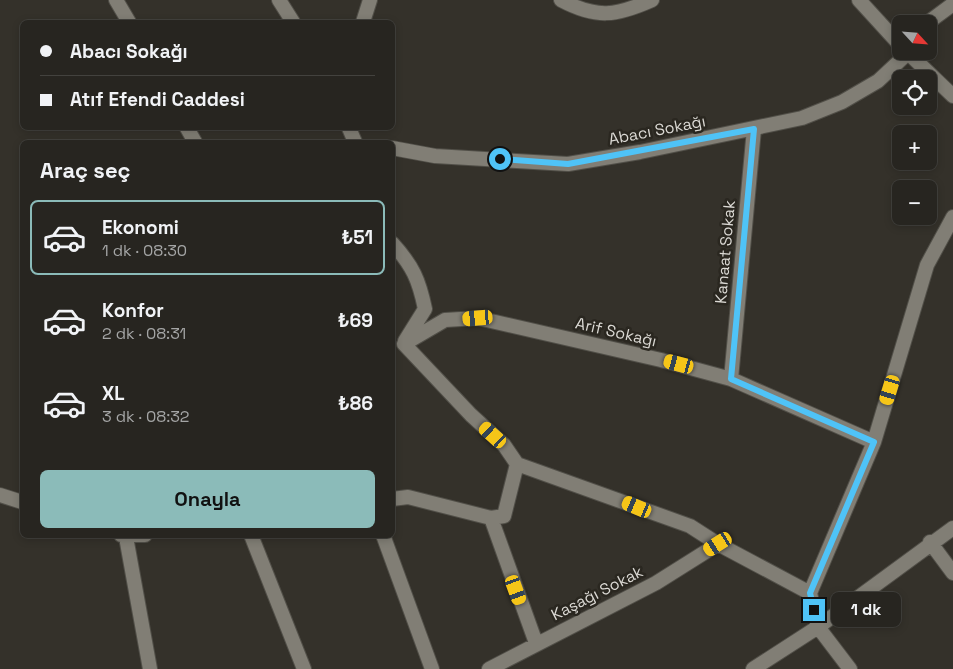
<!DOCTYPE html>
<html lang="tr">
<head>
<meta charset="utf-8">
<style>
  body { margin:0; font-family:"Space Grotesk",sans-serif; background:#33312d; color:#f1f3f6; height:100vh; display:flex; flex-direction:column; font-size:19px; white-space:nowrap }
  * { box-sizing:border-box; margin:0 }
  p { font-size:16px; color:#a4a5a5 }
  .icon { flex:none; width:28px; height:28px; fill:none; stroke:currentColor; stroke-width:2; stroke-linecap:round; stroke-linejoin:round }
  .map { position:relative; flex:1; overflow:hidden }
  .panel { position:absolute; left:20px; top:140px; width:375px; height:398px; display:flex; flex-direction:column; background:#272520; border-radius:8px; box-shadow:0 2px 8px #0003,0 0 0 1px #43423e }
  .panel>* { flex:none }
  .guide { position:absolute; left:20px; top:20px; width:375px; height:110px; border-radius:8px; box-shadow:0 2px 8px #0003,0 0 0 1px #43423e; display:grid; align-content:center; height:110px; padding:0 20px; background:#272520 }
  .needle { width:32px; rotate:116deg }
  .controls { position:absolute; left:892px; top:15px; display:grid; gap:10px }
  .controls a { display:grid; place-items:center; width:45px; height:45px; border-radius:8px; background:#272520; box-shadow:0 2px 8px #0003,0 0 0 1px #43423e; font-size:25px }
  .end { position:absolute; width:22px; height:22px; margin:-11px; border:6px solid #4fc3f7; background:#111; box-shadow:0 0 0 2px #111 }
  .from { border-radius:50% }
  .bubble { position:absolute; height:35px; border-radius:8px; background:#272520; box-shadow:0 2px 8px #0003,0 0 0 1px #43423e; font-size:16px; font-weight:700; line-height:35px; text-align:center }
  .car { position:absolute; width:15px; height:30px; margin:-15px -8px; border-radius:6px; box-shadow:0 0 4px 1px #0007; background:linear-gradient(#f5c518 24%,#345 0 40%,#f5c518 0 76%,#345 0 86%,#f5c518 0) }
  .guide b { display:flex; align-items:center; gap:18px; height:48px; font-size:19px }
  .guide b+b { border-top:1px solid #43423e }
  .guide i { width:12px; height:12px; background:#f1f3f6 }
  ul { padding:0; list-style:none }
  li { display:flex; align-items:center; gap:15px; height:75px; margin:0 10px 8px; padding:0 10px; border:2px solid transparent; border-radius:8px }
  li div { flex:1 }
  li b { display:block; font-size:19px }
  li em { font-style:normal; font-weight:700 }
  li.selected { border-color:#8bbbb9 }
  li>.icon { width:45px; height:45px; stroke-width:1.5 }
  h2 { padding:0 20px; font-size:22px; line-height:60px }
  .cta { display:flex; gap:10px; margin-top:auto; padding:10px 20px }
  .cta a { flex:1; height:58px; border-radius:8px; background:#8bbbb9; color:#111; font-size:20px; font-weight:700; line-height:58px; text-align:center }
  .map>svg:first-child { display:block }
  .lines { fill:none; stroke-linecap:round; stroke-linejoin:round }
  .minor-casing { stroke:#514f48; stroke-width:16 }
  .tertiary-casing { stroke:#514f48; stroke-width:16 }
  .minor { stroke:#817e75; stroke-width:14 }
  .tertiary { stroke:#817e75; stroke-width:14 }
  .route { stroke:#4fc3f7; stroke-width:6 }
  .labels { text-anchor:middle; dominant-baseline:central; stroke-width:5; stroke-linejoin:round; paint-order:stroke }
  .street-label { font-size:16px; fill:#dbd9d4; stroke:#2a2720 }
</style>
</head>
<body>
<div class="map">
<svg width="953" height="669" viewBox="0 0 953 669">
  <rect width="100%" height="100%" fill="#34312a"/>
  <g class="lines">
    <defs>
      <path id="minor" d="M116 0 129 22
        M279 0 293 22
        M561 0C597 19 616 16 652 0
        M363 22 370 0
        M926 24 953 4
        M187 128 195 142
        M349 128 355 142
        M392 148 435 156 568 164 640 152 802 118 842 102 878 81 908 53
        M392 243C413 266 419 280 425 309L405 341
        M404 344 445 320 478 318 661 360 731 379 874 442
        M404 344 471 415 504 445 517 464 690 526 718 544 810 593
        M731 379 754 129
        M0 495 22 502
        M392 499 408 497 491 518 504 516 517 464
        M491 518 536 643
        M121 535H145
        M251 535 304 669
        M383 535 432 669
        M126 537 150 669
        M930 542 953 573
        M489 669 656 583 718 544
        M753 669 818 627 953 528
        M850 669 818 627 810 593 874 442 927 265 953 217"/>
      <path id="tertiary" d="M859 0 901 46
        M906 51 953 96"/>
    </defs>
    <use href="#minor" class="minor-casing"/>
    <use href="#tertiary" class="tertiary-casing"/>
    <use href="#minor" class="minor"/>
    <use href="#tertiary" class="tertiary"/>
  </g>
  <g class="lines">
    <path class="route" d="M500 159 568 164 754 129 731 379 874 442 810 593 814 610"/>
  </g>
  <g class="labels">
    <g class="street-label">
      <text transform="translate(657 130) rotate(-11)">Abacı Sokağı</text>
      <text transform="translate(725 252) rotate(-85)">Kanaat Sokak</text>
      <text transform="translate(616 332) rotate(13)">Arif Sokağı</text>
      <text transform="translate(597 593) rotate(-27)">Kaşağı Sokak</text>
    </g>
  </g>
</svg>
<div class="controls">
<a><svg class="needle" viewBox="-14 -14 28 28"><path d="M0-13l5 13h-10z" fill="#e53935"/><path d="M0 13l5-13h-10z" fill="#a4a5a5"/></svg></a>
<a><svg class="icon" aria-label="locate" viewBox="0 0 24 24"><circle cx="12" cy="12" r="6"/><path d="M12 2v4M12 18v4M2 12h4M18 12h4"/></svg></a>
<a>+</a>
<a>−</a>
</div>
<i class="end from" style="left:500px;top:159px"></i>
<i class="end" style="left:814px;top:610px"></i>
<div class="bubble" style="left:831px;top:592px;width:70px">1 dk</div>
<i class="car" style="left:478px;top:318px;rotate:265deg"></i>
<i class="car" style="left:679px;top:364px;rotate:285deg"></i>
<i class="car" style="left:890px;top:390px;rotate:197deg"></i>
<i class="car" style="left:493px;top:435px;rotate:312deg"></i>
<i class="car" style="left:637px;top:507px;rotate:293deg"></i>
<i class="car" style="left:718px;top:544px;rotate:238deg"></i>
<i class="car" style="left:516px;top:590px;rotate:160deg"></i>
<div class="guide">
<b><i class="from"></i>Abacı Sokağı</b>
<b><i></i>Atıf Efendi Caddesi</b>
</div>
<section class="panel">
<h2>Araç seç</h2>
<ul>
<li class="selected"><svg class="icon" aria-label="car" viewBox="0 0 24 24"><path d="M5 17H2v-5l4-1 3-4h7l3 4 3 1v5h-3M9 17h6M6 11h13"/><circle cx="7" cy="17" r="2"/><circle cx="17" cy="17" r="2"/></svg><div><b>Ekonomi</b><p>1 dk · 08:30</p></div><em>₺51</em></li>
<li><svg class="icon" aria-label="car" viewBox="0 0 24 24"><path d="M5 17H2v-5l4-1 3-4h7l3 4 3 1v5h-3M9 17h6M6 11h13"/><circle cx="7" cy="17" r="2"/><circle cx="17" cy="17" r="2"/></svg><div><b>Konfor</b><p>2 dk · 08:31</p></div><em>₺69</em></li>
<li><svg class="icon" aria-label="car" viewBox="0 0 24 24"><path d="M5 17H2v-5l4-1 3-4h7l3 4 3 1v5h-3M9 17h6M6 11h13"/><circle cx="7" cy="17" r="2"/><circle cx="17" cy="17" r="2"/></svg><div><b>XL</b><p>3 dk · 08:32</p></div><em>₺86</em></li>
</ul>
<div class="cta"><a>Onayla</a></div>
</section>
</div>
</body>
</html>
